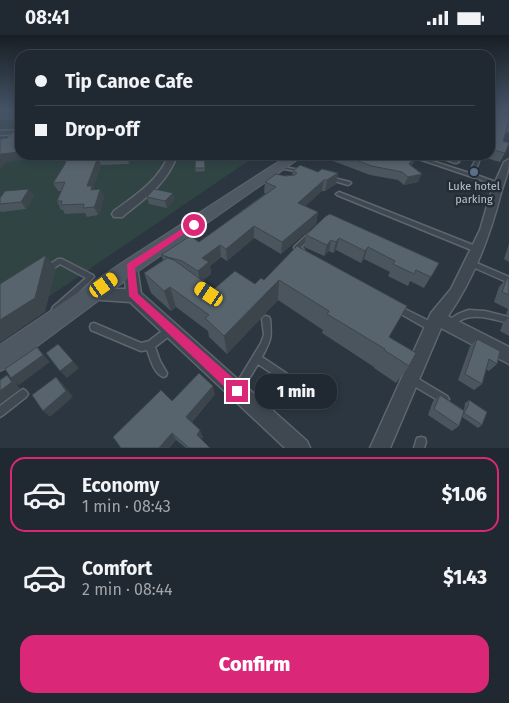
<!DOCTYPE html>
<html lang="en">
<head>
<meta charset="utf-8">
<style>
  body { margin:0; font-family:"Fira Sans",sans-serif; background:#283039; color:#f1f3f6; height:100vh; display:flex; flex-direction:column; font-size:19px; white-space:nowrap }
  * { box-sizing:border-box; margin:0 }
  p { font-size:16px; color:#a2a6ab }
  .icon { flex:none; width:28px; height:28px; fill:none; stroke:currentColor; stroke-width:2; stroke-linecap:round; stroke-linejoin:round }
  .map { position:relative; height:413px; overflow:hidden }
  .details { display:flex; flex-direction:column; background:#202831; flex:1 }
  .details>* { flex:none }
  .banner { position:absolute; left:15px; top:15px; width:480px; height:110px; border-radius:15px; box-shadow:0 2px 8px #0003,0 0 0 1px #3d444d; display:grid; align-content:center; height:110px; padding:0 20px; background:#202831 }
  .end { position:absolute; width:22px; height:22px; margin:-11px; border:6px solid #db2777; background:#fff; box-shadow:0 0 0 2px #fff }
  .from { border-radius:50% }
  .bubble { position:absolute; height:35px; border-radius:15px; background:#202831; box-shadow:0 2px 8px #0003,0 0 0 1px #3d444d; font-size:16px; font-weight:800; line-height:35px; text-align:center }
  .car { position:absolute; width:15px; height:30px; margin:-15px -8px; border-radius:6px; box-shadow:0 0 4px 1px #0007; background:linear-gradient(#f5c518 24%,#345 0 40%,#f5c518 0 76%,#345 0 86%,#f5c518 0) }
  .banner b { display:flex; align-items:center; gap:18px; height:48px; font-size:19px }
  .banner b+b { border-top:1px solid #3d444d }
  .banner i { width:12px; height:12px; background:#f1f3f6 }
  ul { padding:9px 0 0; list-style:none }
  li { display:flex; align-items:center; gap:15px; height:75px; margin:0 10px 8px; padding:0 10px; border:2px solid transparent; border-radius:15px }
  li div { flex:1 }
  li b { display:block; font-size:19px }
  li em { font-style:normal; font-weight:800 }
  li.on { border-color:#db2777 }
  li>.icon { width:45px; height:45px; stroke-width:1.5 }
  .cta { display:flex; gap:10px; margin-top:auto; padding:10px 20px }
  .cta a { flex:1; height:58px; border-radius:15px; background:#db2777; color:#fff; font-size:20px; font-weight:800; line-height:58px; text-align:center }
  .status { display:flex; justify-content:space-between; align-items:center; height:35px; padding:0 25px; background:#202831; direction:ltr }
  .status svg { height:14px; fill:currentColor }
  .map>svg:first-child { display:block }
  .green { fill:#304444 }
  .lines { fill:none; stroke-linecap:round; stroke-linejoin:round }
  .lane-casing { stroke:#5d666e; stroke-width:3 }
  .street-casing { stroke:#5d666e; stroke-width:3 }
  .secondary-casing { stroke:#5d666e; stroke-width:2 }
  .lane { fill:#3f4851; fill-rule:evenodd }
  .street { fill:#3f4851; fill-rule:evenodd }
  .secondary { fill:#4e5863; fill-rule:evenodd }
  .wall { fill:#4b555e }
  .shaded-wall { fill:#3d454c }
  .building { fill:#57636d; stroke:#3d454c }
  .route { fill:#db2777 }
  .service-dot { fill:#5c6f8a; stroke:#242d36; stroke-width:2 }
  .labels { text-anchor:middle; dominant-baseline:central; stroke-width:5; stroke-linejoin:round; paint-order:stroke }
  .far-poi-label { font-size:11px; fill:#bcc3cb; stroke:#242d36 }
</style>
</head>
<body>
<div class="status"><b>08:41</b><svg viewBox="0 0 49 12"><path d="M0 12V9h3v3zM5 12V6h3v6zM10 12V3h3v9zM15 12V0h3v12zM26 1h20v11H26zM47 4h2v5h-2z"/></svg></div>
<div class="map">
<svg width="509" height="413" viewBox="0 0 509 413">
  <rect width="100%" height="100%" fill="#2b3641"/>
  <path class="green" d="M0 74H20V120H257L0 295Z"/>
  <g class="lines">
    <defs>
      <path id="lane" d="M407 120H414L469 138 476 124 480 123V124L474 139 501 149 498 151 496 150Z
        M433 120H440L459 127 457 128H455Z
        M278 131 300 135 302 136 300 137 280 133H278Z
        M328 142H330L350 147 351 148 350 149 348 150 328 144Z
        M339 157 478 212 479 214 476 216H474L337 160 336 159Z
        M311 197 314 199 301 212 304 215 303 217C300 218 296 216 294 213L295 211 309 198Z
        M58 224H62L93 240 94 242 59 276 56 277 53 276 52 274 53 272 86 243 60 229 48 237H44L43 235 44 233Z
        M468 226H472L509 242V248L468 230 467 228Z
        M397 270 435 289 436 292 435 295 432 296 429 295 394 275 393 273 394 271Z
        M469 275 485 276 509 282V288C495 285 477 278 463 284 458 286 455 291 450 294L447 292 446 290C452 281 459 278 469 275Z
        M266 281 269 282 270 284C272 303 271 305 262 322L307 352 309 355 307 358 304 360 301 358 258 329 241 357 238 359 235 357 233 354 235 351 261 308 264 300 262 284 263 282Z
        M94 288 141 308 149 306 167 292 170 291 173 292 174 295 173 298 155 312 160 326 167 338 166 341 163 342C153 337 151 325 147 315L141 316 91 295 90 292 91 289Z
        M412 340 447 361 449 364 447 367 444 369 441 367 409 348 407 345 409 342Z
        M23 354 26 356 28 359 26 362 3 380 0 382V371L20 356Z
        M421 402 425 403 426 407 424 413H414L417 403Z"/>
      <path id="street" d="M20 95V99L0 100V96Z
        M169 120H177C168 148 144 164 122 182H114L112 179 114 176C136 160 158 146 169 120Z
        M509 124C509 138 505 144 501 158 490 201 474 244 448 281L509 312V329L441 293 390 413H370L431 278 451 254 480 195 492 154 504 127Z
        M130 227 135 228 137 232 141 258 307 406 310 413H285L130 267 87 264 85 260 87 256 92 254H126L123 232 125 228Z"/>
      <path id="secondary" d="M289 120H304L137 237 9 332 0 336V310L123 227Z"/>
    </defs>
    <use href="#lane" class="lane-casing"/>
    <use href="#street" class="street-casing"/>
    <use href="#secondary" class="secondary-casing"/>
    <use href="#lane" class="lane"/>
    <use href="#street" class="street"/>
    <use href="#secondary" class="secondary"/>
  </g>
  <path class="wall" d="M0 74H20V84L0 85Z
    M490 74H509V98L506 97 503 106 505 118 500 127 475 120H490Z
    M68 120H129V129L101 130 93 153 94 155 100 154 104 162 100 176 98 180 87 182 85 178 65 179 63 175H61L57 166 61 156H58L53 148 65 129Z
    M204 120 205 136 196 137 195 133Z
    M325 120H414L416 121 413 129 411 131 418 147 404 150 398 145 370 140 325 123Z
    M293 136 338 138 336 149 325 156H322L305 171 318 177 316 189 281 219 254 203 227 226 221 222 210 231 211 239 203 245 214 254 255 249 264 245 297 211 389 302 409 331 396 348 374 333V332L322 298 323 295 278 265 227 319 209 302 208 296 176 272 171 276 151 258 144 238 163 225 161 220 199 207 266 158H264L265 147 285 141 292 140Z
    M173 158 174 165 167 173 149 169 147 162Z
    M34 161 26 174 1 177 0 175V163Z
    M326 181 439 228 424 253 410 246 408 251 388 241 390 237 364 224 361 228 336 215 333 218 329 216 324 221 304 212 306 200Z
    M509 209V227L504 224Z
    M507 243H509V281L506 279 508 274 494 267 499 252Z
    M509 282V301L500 296 503 288Z
    M477 304 497 329 489 336 486 334 482 349 474 355 458 345 470 311Z
    M215 359 192 387 203 402 201 404 210 413H186L176 405 169 413 172 366Z
    M440 360 464 375 465 368 469 365 482 390 478 393 462 382 459 391 452 396 428 380 433 366Z"/>
  <path class="shaded-wall" d="M20 117V120H38L35 124 6 127 0 135V121L1 119Z
    M127 120H129V129L127 121Z
    M416 121 413 129 405 137 409 129Z
    M98 122 101 130 93 153 96 159 87 151Z
    M338 138 336 149 325 156 327 145Z
    M422 139 418 147 404 150 408 142Z
    M324 145 322 156 297 179 298 168Z
    M29 154 34 161 26 174 21 167Z
    M100 154 104 162 100 176 98 180 94 172Z
    M173 158 174 165 167 173 165 166Z
    M318 177 316 189 281 219 282 207Z
    M254 191V203L227 226 226 214Z
    M339 203 336 215 333 218 336 207Z
    M331 205 329 216 324 221 327 210Z
    M220 210 221 222 210 231 211 239 200 247 198 236 202 223Z
    M368 212 364 224 361 228 365 216Z
    M46 220 56 234 45 277 0 308V285Z
    M279 245 278 265 227 319 224 301Z
    M170 252 176 272 171 276 164 256Z
    M58 309 79 333 67 343 60 336Z
    M37 312 43 319 50 327 19 350 16 348 20 354 0 369V356L7 340 11 343Z
    M56 342 62 348 73 362 50 382 43 376Z
    M213 351 215 359 189 390 186 382Z
    M200 395 203 402 200 406 197 400Z
    M172 398 176 405 169 413H159Z"/>
  <path class="building" d="M0 74H20V78L0 79Z
    M490 74H497V75L509 81V88H508L503 106 509 108 505 118 490 114Z
    M20 90V117L1 119 0 121V104L7 103Z
    M68 120H127V121L98 122 87 151H92L91 155 100 154 96 168 94 172 83 173 84 169 61 170 62 166H57L65 147 53 148 65 129Z
    M196 120H204L205 133H195Z
    M341 120H414L416 121 409 129 422 139 408 142 402 137 372 131Z
    M300 130 318 137 322 134 338 138 327 145H324L298 168 318 177 282 207 254 191 226 214 220 210 202 223 209 227 198 236 182 226 161 220 190 201 199 207 276 152 265 147 276 139 285 141 295 140 297 138 293 136Z
    M29 154 21 167 0 169V163L5 156Z
    M154 154 173 158 165 166 147 162Z
    M330 179 439 228 431 242 416 235 414 239 393 229 395 226 368 212 365 216 339 203 336 207 331 205 327 210 306 200 326 181Z
    M297 211 407 271 389 302 416 318 409 331 384 315 385 314 327 279 329 276 279 245 224 301 205 283 209 280 170 252 164 256 144 238 167 223 174 225 214 254 235 236 255 249 261 243 264 245Z
    M46 220 35 263 0 285V249Z
    M507 243H509V260L502 257Z
    M477 304 500 316 497 329 489 324 482 349 465 339Z
    M58 309 73 326 60 336 46 318Z
    M37 312 43 320 11 343 5 334Z
    M199 338 213 351 186 382 200 395 197 400 210 413H189L172 398 159 413H121L113 402 161 355 172 366Z
    M7 340 12 347 0 356V345Z
    M56 342 66 356 43 376 32 360Z
    M440 360 464 376 459 391 434 374Z
    M469 365 487 377 482 390 464 378 468 371Z"/>
  <linearGradient id="sky" x2="0" y2="1"><stop stop-color="#181e24"/><stop offset="0.56" stop-color="#445265"/><stop offset="1" stop-color="#445265" stop-opacity="0"/></linearGradient>
  <rect width="509" height="132" fill="url(#sky)"/>
  <path class="route" d="M191 188 197 190 135 233 138 259 242 351 243 356 242 360 237 362 233 360 129 261 127 229Z"/>
  <circle class="service-dot" cx="474" cy="137" r="5"/>
  <g class="labels">
    <g class="far-poi-label">
      <text x="474" y="151">Luke hotel<tspan x="474" dy="13">parking</tspan></text>
    </g>
  </g>
</svg>
<i class="end from" style="left:194px;top:190px"></i>
<i class="end" style="left:237px;top:356px"></i>
<div class="bubble" style="left:255px;top:339px;width:82px">1 min</div>
<i class="car" style="left:104px;top:250px;rotate:55deg"></i>
<i class="car" style="left:209px;top:259px;rotate:304deg"></i>
<div class="banner">
<b><i class="from"></i>Tip Canoe Cafe</b>
<b><i></i>Drop-off</b>
</div>
</div>
<section class="details">
<ul>
<li class="on"><svg class="icon" aria-label="car" viewBox="0 0 24 24"><path d="M5 17H2v-5l4-1 3-4h7l3 4 3 1v5h-3M9 17h6M6 11h13"/><circle cx="7" cy="17" r="2"/><circle cx="17" cy="17" r="2"/></svg><div><b>Economy</b><p>1 min · 08:43</p></div><em>$1.06</em></li>
<li><svg class="icon" aria-label="car" viewBox="0 0 24 24"><path d="M5 17H2v-5l4-1 3-4h7l3 4 3 1v5h-3M9 17h6M6 11h13"/><circle cx="7" cy="17" r="2"/><circle cx="17" cy="17" r="2"/></svg><div><b>Comfort</b><p>2 min · 08:44</p></div><em>$1.43</em></li>
</ul>
<div class="cta"><a>Confirm</a></div>
</section>
</body>
</html>
